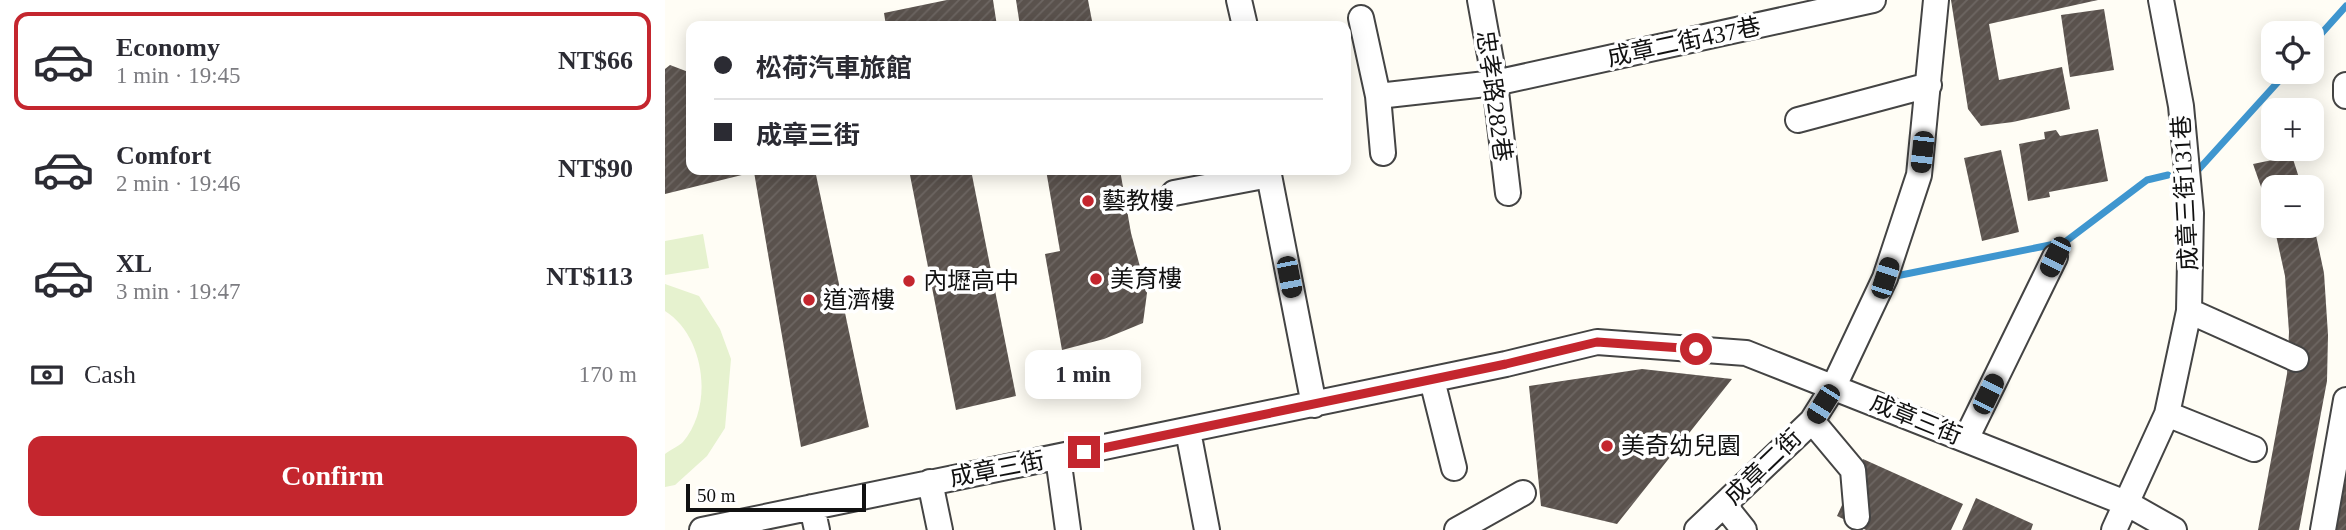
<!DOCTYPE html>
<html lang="en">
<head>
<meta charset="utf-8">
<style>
  body { margin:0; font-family:"Times New Roman","Noto Sans TC",serif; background:#f7f7f7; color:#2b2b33; height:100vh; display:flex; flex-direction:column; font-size:26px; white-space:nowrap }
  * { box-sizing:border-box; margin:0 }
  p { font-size:23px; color:#7c7c81 }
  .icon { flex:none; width:38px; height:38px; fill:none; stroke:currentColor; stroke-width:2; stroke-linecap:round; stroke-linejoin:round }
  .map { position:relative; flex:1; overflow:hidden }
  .panel { display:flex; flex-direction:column; background:#fff; width:665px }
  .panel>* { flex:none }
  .guide { position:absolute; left:21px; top:21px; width:665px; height:154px; border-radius:14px; box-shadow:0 4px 18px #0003; display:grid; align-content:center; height:154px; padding:0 28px; background:#fff }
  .tools { position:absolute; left:1596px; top:21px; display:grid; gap:14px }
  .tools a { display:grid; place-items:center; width:63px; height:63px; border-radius:14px; background:#fff; box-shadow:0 4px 18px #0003; font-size:35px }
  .scale { position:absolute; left:21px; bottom:18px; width:180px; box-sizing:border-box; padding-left:7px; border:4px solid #111; border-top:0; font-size:19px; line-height:24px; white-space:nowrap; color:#111; -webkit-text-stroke:5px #fff; paint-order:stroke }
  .end { position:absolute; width:32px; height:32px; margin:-16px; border:9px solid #c4262e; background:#fff; box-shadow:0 0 0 4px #fff }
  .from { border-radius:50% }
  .bubble { position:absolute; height:49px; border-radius:14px; background:#fff; box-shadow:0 4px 18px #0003; font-size:23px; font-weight:600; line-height:49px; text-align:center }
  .car { position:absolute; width:21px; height:42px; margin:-21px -10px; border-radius:9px; box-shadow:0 0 5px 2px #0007; background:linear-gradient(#222 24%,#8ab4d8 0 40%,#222 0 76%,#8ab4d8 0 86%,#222 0) }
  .guide b { display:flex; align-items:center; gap:24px; height:66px; font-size:26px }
  .guide b+b { border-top:2px solid #e1e1e2 }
  .guide i { width:18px; height:18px; background:#2b2b33 }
  ul { padding:12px 0 0; list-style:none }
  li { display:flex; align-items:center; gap:21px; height:98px; margin:0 14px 10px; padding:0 14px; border:4px solid transparent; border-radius:14px }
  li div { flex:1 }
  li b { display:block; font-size:26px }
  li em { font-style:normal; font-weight:600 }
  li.on { border-color:#c4262e }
  li>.icon { width:63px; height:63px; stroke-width:1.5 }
  .pay { display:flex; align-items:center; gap:18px; height:77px; padding:0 28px; font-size:26px }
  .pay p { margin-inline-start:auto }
  .cta { display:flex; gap:14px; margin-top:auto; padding:14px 28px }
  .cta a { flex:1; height:80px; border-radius:14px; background:#c4262e; color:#fff; font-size:28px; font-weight:600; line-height:80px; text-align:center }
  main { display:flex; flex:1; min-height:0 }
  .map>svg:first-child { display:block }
  .pitch { fill:#e6f2cf }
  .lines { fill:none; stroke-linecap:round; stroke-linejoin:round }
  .stream { stroke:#3f96cf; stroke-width:7 }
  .building { fill:url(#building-hatch) }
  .minor-casing { stroke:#444; stroke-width:28 }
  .minor { stroke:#fff; stroke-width:24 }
  .route { stroke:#c4262e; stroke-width:9 }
  .poi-dot { fill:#c4262e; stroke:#fff; stroke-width:2.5 }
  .labels { text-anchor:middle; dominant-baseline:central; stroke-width:7; stroke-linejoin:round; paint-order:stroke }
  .street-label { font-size:24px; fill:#111; stroke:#fff }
  .poi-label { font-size:24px; fill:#111; stroke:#fff; text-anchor:start }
</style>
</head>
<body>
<main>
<section class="panel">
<ul>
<li class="on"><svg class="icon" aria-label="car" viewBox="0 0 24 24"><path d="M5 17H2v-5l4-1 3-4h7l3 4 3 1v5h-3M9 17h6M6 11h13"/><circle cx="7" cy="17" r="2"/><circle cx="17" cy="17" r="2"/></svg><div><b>Economy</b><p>1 min · 19:45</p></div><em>NT$66</em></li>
<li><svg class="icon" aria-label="car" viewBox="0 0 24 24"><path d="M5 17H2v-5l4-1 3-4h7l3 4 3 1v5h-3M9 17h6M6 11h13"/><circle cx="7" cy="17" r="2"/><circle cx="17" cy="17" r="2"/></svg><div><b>Comfort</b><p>2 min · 19:46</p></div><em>NT$90</em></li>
<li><svg class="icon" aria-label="car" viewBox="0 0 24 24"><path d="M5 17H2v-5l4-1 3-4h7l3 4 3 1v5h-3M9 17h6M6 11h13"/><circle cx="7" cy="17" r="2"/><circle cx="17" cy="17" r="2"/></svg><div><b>XL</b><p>3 min · 19:47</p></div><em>NT$113</em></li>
</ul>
<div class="pay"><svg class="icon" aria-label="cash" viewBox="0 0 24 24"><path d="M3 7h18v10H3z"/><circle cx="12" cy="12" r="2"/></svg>Cash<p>170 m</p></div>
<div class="cta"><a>Confirm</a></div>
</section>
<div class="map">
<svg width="1681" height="530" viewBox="0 0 1681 530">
  <defs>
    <pattern id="building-hatch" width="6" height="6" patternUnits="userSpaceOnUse" patternTransform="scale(1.75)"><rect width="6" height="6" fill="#5a524d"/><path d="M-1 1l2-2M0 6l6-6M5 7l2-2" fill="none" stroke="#6d6662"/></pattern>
  </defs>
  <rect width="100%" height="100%" fill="#fffdf5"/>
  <path class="pitch" d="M38 234 44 268 0 275V241Z
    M0 284 34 296 55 329 66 359 60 428 42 456 10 485 0 487V454C5 450 14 446 18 442 49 406 40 336 0 311Z"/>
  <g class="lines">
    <path class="stream" d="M1647 44 1681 6
      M1534 169 1622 72
      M1226 277 1400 242 1482 180 1503 175"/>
  </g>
  <path class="building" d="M282 0H328L332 26H221L219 13Z
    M351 0H423L428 26H355Z
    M1286 0H1433L1324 24 1334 80 1397 67 1405 109 1348 122 1316 126 1303 109Z
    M1439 9 1449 70 1405 77 1396 15Z
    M5 65 26 73V170H150L204 427 136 447 89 172 0 194V69Z
    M1433 129 1443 181 1384 192 1385 197 1363 201 1354 144 1380 139 1379 132 1391 130 1395 136Z
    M1336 150 1354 232 1317 241 1299 158Z
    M1627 156 1637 187H1608V221L1588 164Z
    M244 170H306L351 396 291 410Z
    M381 170H455L466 233 482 293 478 323 439 339 397 350 380 254 395 251Z
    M1609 226H1649L1659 273 1663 335 1662 381 1634 530H1593L1622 374 1624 332 1620 276Z
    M977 369 1067 379 952 524 876 506 864 386Z
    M1198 459 1298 504 1286 530H1201L1172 516Z
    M1681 467V530H1668Z
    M1311 498 1368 524 1366 530H1297Z"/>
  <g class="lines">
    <defs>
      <path id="minor" d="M574 0 580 26
        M815 0 830 83 843 193
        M696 18 713 96 830 83 1208 0
        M1681 85V96
        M713 96 718 153
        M1133 120 1264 85
        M603 170 649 405
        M509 193 604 175
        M1524 311 1631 359
        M767 380 789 468
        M1502 414 1589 449
        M1147 421 1188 470 1192 517
        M523 431 542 530
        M1301 439 1390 257
        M393 457 403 530
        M265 482 275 530
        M1059 505 1079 530
        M147 507 152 530
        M37 530 841 364 932 342 1081 353 1463 504 1509 530
        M792 530 858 493
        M1032 530 1147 421 1169 386 1220 278 1254 175 1271 0
        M1449 530 1502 414 1524 311 1526 213 1516 106 1496 0
        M1658 530 1681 400"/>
    </defs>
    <use href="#minor" class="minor-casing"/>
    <use href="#minor" class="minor"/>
  </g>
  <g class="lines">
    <path class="route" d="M419 452 841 364 932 342 1031 349"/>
  </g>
  <g class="poi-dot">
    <circle cx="423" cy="201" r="7"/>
    <circle cx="431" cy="279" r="7"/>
    <circle cx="244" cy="281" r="7"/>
    <circle cx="144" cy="300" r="7"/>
    <circle cx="942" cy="446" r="7"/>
  </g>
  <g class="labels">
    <g class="street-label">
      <text transform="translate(1019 42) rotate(-12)">成章二街437巷</text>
      <text transform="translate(829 96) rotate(82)">忠孝路282巷</text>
      <text transform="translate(1520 193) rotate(-93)">成章三街131巷</text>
      <text transform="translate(1251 419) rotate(22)">成章三街</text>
      <text transform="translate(1098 467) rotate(-44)">成章二街</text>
      <text transform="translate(332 469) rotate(-11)">成章三街</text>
    </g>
    <g class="poi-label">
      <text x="437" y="201">藝教樓</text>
      <text x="445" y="279">美育樓</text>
      <text x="258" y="281">內壢高中</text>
      <text x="158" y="300">道濟樓</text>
      <text x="956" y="446">美奇幼兒園</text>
    </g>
  </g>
</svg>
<div class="tools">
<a><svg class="icon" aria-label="locate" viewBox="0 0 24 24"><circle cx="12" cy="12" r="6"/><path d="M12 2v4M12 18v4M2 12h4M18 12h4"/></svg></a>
<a>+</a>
<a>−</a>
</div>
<div class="scale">50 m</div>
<i class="end from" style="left:1031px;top:349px"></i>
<i class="end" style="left:419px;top:452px"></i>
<div class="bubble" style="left:360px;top:350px;width:116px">1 min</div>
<i class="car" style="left:1257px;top:152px;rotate:186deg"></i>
<i class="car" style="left:1390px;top:257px;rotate:206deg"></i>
<i class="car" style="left:624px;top:277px;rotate:169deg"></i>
<i class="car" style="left:1220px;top:278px;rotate:18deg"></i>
<i class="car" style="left:1323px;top:394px;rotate:26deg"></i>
<i class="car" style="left:1158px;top:404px;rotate:212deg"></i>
<div class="guide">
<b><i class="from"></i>松荷汽車旅館</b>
<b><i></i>成章三街</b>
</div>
</div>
</main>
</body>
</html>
